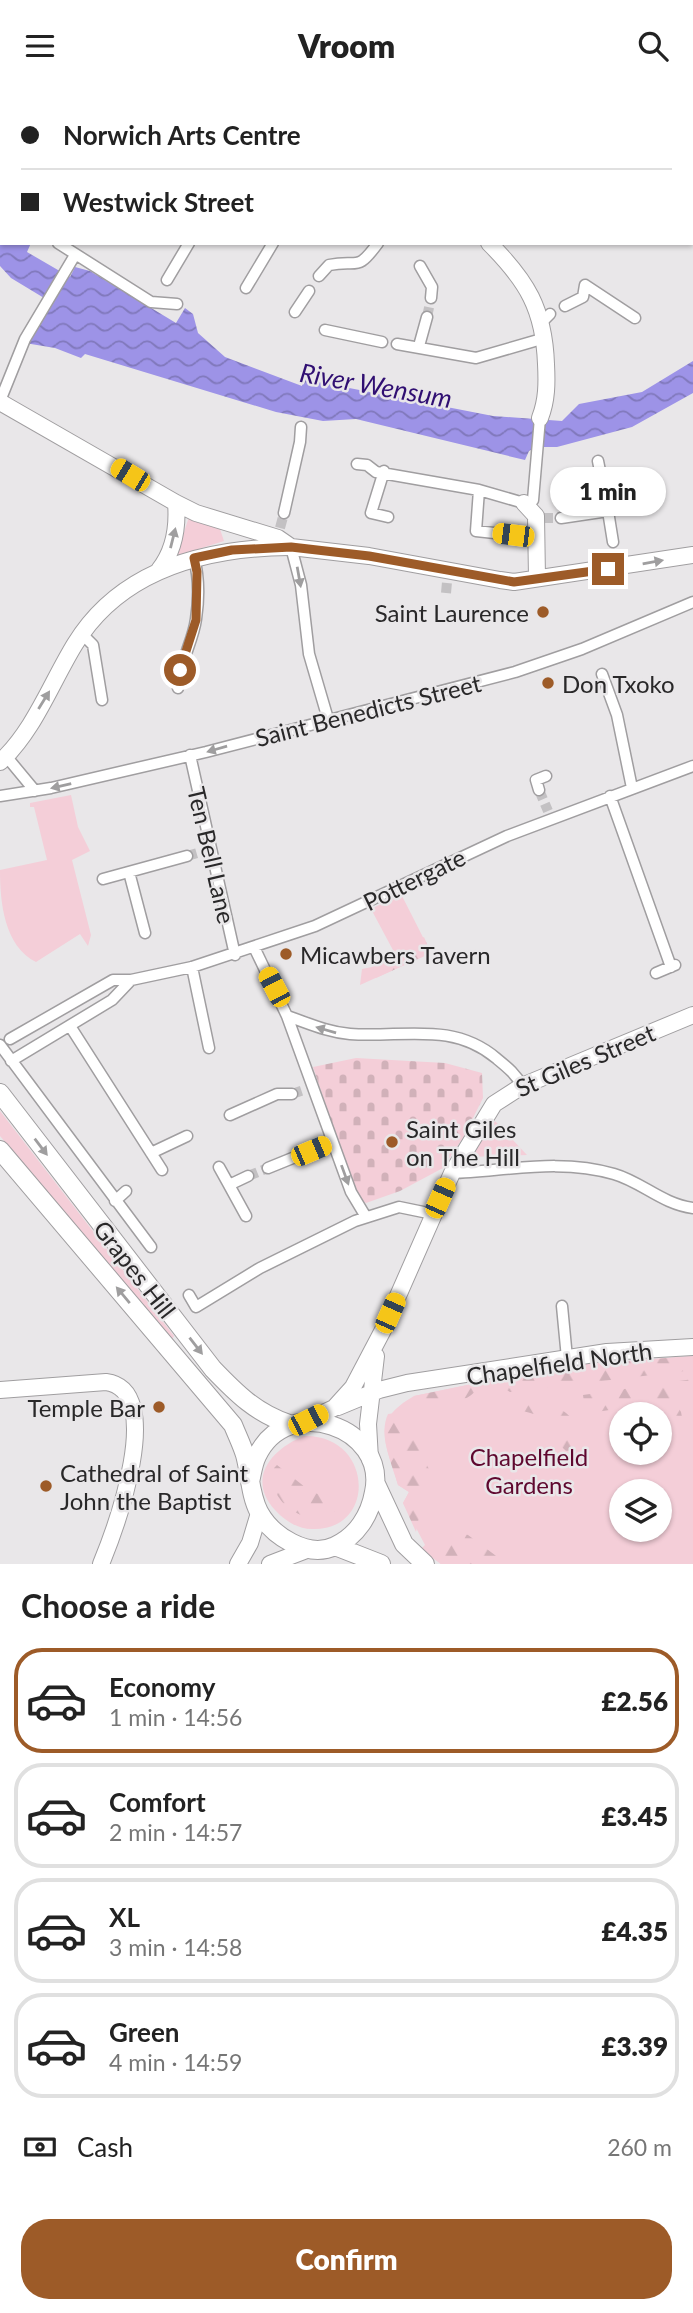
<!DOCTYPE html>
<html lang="en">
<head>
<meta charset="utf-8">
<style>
  body { margin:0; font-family:Lato,sans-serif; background:#f2f2f2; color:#222; height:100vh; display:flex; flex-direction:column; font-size:26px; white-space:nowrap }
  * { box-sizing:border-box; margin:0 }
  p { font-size:23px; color:#767676 }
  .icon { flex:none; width:38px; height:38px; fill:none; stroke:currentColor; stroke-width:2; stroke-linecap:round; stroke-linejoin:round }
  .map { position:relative; height:1473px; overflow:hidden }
  .sheet { display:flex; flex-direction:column; background:#fff; flex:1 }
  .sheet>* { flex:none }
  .banner { position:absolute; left:0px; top:0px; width:693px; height:154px; box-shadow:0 2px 5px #0004; display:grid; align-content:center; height:154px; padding:0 21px; background:#fff }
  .buttons { position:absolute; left:609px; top:1311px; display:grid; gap:14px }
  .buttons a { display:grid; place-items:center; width:63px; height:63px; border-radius:50%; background:#fff; box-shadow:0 2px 5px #0004; font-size:35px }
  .end { position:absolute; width:32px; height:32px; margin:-16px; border:9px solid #9d5b28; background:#fff; box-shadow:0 0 0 4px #fff }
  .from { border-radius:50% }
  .bubble { position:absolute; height:49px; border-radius:24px; background:#fff; box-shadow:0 2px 5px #0004; font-size:23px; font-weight:800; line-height:49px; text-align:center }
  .car { position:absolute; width:21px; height:42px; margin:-21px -10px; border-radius:9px; box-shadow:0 0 5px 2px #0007; background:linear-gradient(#f5c518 24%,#345 0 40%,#f5c518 0 76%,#345 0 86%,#f5c518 0) }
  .banner b { display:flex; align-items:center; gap:24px; height:66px; font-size:26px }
  .banner b+b { border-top:2px solid #e0e0e0 }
  .banner i { width:18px; height:18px; background:#222 }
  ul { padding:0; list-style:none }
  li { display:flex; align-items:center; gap:21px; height:105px; margin:0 14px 10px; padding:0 7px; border:4px solid #e0e0e0; border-radius:28px }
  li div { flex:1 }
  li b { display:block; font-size:26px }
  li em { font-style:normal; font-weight:800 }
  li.current { border-color:#9d5b28 }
  li>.icon { width:63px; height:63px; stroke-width:1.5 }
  h2 { padding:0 21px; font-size:32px; line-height:84px }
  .pay { display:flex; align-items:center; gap:18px; height:77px; padding:0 21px; font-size:26px }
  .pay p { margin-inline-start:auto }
  .primary-button { display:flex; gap:14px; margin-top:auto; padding:14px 21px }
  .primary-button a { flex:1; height:80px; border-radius:28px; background:#9d5b28; color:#fff; font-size:28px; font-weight:800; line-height:80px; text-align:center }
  header { display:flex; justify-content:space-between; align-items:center; height:91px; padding:0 21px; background:#fff; font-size:32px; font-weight:800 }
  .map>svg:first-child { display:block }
  .green { fill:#f4ced8; fill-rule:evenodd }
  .forest { fill:url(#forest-firs) }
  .cemetery { fill:url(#cemetery-stones) }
  .water { fill:url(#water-waves) }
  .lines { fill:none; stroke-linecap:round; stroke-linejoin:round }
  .street-tunnel { stroke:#c3c1c3; stroke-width:10; stroke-dasharray:10 5; stroke-linecap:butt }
  .street-casing { stroke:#a09ea0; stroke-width:13 }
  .secondary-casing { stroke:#a09ea0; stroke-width:18 }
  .primary-casing { stroke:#a09ea0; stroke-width:20 }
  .street { stroke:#fff; stroke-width:10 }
  .secondary { stroke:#fff; stroke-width:16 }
  .primary { stroke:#fff; stroke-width:18 }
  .oneway { fill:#9f9e9f }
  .route { stroke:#9d5b28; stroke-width:9 }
  .poi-dot { fill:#9d5b28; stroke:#e9e7e9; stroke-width:2.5 }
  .labels { text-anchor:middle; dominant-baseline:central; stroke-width:5; stroke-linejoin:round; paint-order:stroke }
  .poi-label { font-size:24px; fill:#292829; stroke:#e9e7e9; text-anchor:start }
  .street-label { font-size:24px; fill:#292829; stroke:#e9e7e9 }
  .park-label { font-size:24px; fill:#5f082f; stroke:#e9e7e9 }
  .water-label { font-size:26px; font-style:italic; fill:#300f72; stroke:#e9e7e9 }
</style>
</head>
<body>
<header><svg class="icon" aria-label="menu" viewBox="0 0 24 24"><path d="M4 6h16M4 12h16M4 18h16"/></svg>Vroom<svg class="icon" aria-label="search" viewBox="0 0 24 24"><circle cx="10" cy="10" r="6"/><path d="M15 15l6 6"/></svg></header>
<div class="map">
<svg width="693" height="1473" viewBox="0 0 693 1473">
  <defs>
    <pattern id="forest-firs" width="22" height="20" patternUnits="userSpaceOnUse" patternTransform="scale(1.75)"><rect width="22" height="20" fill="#f4ced8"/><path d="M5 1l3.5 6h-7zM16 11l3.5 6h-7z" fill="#d1b1b9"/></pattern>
    <pattern id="cemetery-stones" width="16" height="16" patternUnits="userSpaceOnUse" patternTransform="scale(1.75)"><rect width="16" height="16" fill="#f4ced8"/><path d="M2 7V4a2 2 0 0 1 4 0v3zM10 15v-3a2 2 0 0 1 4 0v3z" fill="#d1b1b9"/></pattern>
    <pattern id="water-waves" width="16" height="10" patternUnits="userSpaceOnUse" patternTransform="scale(1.75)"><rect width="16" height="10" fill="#9d93e7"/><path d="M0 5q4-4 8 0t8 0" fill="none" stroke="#8078bb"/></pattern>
  </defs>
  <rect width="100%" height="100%" fill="#e9e7e9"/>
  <path class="green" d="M189 426 219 435 224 450 176 465Z
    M71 704 78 736 90 760 72 769 91 844 88 855 80 843 36 871C4 855 0 811 0 779L47 769 34 716H30V712Z
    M401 803 431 862 360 894 362 878 372 876 394 861 371 818Z
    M0 1020 174 1245 172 1248 0 1045Z
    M495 1030 527 1064 471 1066Z
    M693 1265V1473H441L421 1458 425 1454 403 1412 409 1401 398 1394C386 1350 369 1331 414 1305L561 1275ZM621 1323H660V1362H621ZM621 1400H660V1438H621Z
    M304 1345C373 1343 378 1440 312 1438 298 1438 285 1430 275 1419 246 1387 272 1358 304 1345Z"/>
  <path class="forest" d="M424 846 431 862 376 887 372 876Z
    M693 1265V1279L510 1301 505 1298 503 1287 561 1275Z
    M693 1288V1300L672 1306 681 1321 684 1336 677 1344 660 1342V1323H634L623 1317 596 1321 584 1311 583 1304Z
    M481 1291C472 1314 443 1313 420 1316L414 1314 412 1310 414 1305Z
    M518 1312C554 1310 585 1320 577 1362L571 1365 560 1354C559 1324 534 1324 512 1317Z
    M396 1322 403 1327 435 1390 423 1408 416 1441 403 1412 409 1401 398 1394C392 1373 378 1344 388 1323Z
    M277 1374 310 1400 334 1409 335 1420C317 1437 283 1421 275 1399 273 1393 274 1384 274 1377Z
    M456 1440 468 1444 507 1473H441L421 1458Z"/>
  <path class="cemetery" d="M356 967 445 972 482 982 483 1007 464 1045 443 1077 400 1100 366 1112 358 1107 353 1096 313 976Z"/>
  <path class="water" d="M0 119 2 152H31L27 161 70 186 75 176 90 180 176 232 185 217 193 223 198 242 225 266 302 295 303 288 493 325 562 330 579 313 642 301 693 270V302L632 336 557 356H536L529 360 525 369 356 328 323 330 276 321 85 263 81 267 55 257 25 252 49 210 11 187 0 175Z"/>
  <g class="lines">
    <path class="street-tunnel" d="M427 226 431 207
      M543 427H561
      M280 437 284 422
      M446 502 447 491
      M539 699 548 720
      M187 765 201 761
      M292 1003 304 999
      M248 1085 268 1077"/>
    <defs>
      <path id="street" d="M12 2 14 0
        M113 2 114 0
        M268 2 269 0
        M577 2 579 0
        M0 11 2 10
        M58 152 151 211 177 213
        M420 175 432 196 431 207
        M319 185 329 174C359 168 356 182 378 152
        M167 189 189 152
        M246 197 273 152
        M565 215 583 206 585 194 635 227
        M295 221 309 200
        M542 231 550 223
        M325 239 382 251
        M397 253 476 267 545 247
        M419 255 427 226
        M0 310 25 248 75 164
        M598 370 608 420
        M357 373 367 374 376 381 479 399 524 412 533 409 540 327
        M384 380 371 422 388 426
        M479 399 476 440 512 444
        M284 422 300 351 301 336
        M561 427 608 420 613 451
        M291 456 301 494 309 563 328 628
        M82 543 93 554 102 609
        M602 583 617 624 632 697
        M178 597C180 569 193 551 196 528 199 508 199 486 194 467
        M190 664 235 864
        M6 665 35 700
        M539 699 536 689 546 685
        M0 705 51 697 206 661 515 581 582 558 693 511
        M610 705 671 876
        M129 781 145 842
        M103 788 187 765
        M254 856 287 925 351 1101 366 1126
        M192 876 209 957
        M656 882 675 874
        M287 925C308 932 327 941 350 943 402 947 452 930 496 967 507 976 516 983 522 995
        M70 935 162 1079
        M10 948 113 889H131L192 876 315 835 507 745 693 675
        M0 954 151 1156
        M11 970 112 909 131 889
        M230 1024 277 1003H292
        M151 1062 187 1045
        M219 1076 229 1094 248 1085
        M268 1077 332 1051
        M452 1082C505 1080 561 1067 614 1083 642 1091 662 1113 693 1117
        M229 1094 246 1125
        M115 1110 126 1100
        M189 1204 196 1216 260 1177 355 1130 399 1116 433 1123
        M562 1215 567 1267"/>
      <path id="secondary" d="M284 0 287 2
        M628 0 629 2
        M691 61 693 63
        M489 152C527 190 544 218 546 273 547 292 547 309 540 327
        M0 311 176 412 196 422 278 447 291 456 369 465 500 489 514 491 693 464
        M524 412 536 425 537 487
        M159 479C174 460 178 436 176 412
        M0 671C34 640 51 592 75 553 121 478 206 457 289 456
        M0 1299 106 1291C167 1299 115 1439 101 1473
        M338 1316 379 1299 407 1292 607 1261 693 1256
        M308 1329 334 1317 353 1296 383 1239 452 1082 494 1013 522 995 693 924
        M370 1368 368 1333 376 1265
        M238 1473 250 1452 259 1422
        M270 1473 309 1458"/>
      <path id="primary" d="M0 1002 213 1278C237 1303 256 1322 289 1333
        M0 1059 233 1334C237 1344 242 1354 245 1364 250 1382 250 1404 259 1421 272 1445 308 1468 335 1455 357 1445 370 1424 374 1401 388 1336 287 1301 257 1365 253 1373 252 1383 250 1391
        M376 1393 404 1453 425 1473
        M335 1455 381 1473"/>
    </defs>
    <use href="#street" class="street-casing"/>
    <use href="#secondary" class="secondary-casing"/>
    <use href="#primary" class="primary-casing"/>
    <use href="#street" class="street"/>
    <use href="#secondary" class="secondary"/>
    <use href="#primary" class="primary"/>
  </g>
  <defs><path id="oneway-solid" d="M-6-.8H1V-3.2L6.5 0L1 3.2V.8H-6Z" transform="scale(1.75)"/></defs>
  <g class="oneway">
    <use href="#oneway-solid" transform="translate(173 447) rotate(-76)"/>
    <use href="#oneway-solid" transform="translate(653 471) rotate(-10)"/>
    <use href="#oneway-solid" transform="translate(299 486) rotate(80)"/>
    <use href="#oneway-solid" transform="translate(44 609) rotate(-58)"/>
    <use href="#oneway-solid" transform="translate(217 658) rotate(164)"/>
    <use href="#oneway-solid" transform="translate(61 695) rotate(167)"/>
    <use href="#oneway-solid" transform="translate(326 939) rotate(-164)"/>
    <use href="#oneway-solid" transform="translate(41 1056) rotate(53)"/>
    <use href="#oneway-solid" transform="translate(345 1084) rotate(70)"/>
    <use href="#oneway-solid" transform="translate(123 1204) rotate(-130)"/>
    <use href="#oneway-solid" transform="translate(196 1255) rotate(52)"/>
  </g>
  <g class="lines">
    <path class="route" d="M180 579 196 529 197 481 194 467 232 459 291 456 369 465 514 491 608 478"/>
  </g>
  <g class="poi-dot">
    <circle cx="543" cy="521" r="7"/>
    <circle cx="548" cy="592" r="7"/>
    <circle cx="286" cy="863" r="7"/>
    <circle cx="392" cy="1051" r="7"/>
    <circle cx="159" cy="1316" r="7"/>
    <circle cx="46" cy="1395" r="7"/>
  </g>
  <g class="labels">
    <g class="poi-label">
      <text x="529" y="521" text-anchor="end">Saint Laurence</text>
      <text x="562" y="592">Don Txoko</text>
      <text x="300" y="863">Micawbers Tavern</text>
      <text x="406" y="1037">Saint Giles<tspan x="406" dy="28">on The Hill</tspan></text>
      <text x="145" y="1316" text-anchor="end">Temple Bar</text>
      <text x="60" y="1381">Cathedral of Saint<tspan x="60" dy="28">John the Baptist</tspan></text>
    </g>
    <g class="street-label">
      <text transform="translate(368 619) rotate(-14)">Saint Benedicts Street</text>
      <text transform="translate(212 764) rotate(77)">Ten Bell Lane</text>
      <text transform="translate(414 788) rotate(-26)">Pottergate</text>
      <text transform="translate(585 969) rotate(-23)">St Giles Street</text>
      <text transform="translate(135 1178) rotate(52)">Grapes Hill</text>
      <text transform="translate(559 1272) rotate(-8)">Chapelfield North</text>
    </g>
    <g class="park-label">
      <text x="529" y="1365">Chapelfield<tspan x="529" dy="28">Gardens</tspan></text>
    </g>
    <g class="water-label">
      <text transform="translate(376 294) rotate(10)">River Wensum</text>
    </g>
  </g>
</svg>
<div class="buttons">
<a><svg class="icon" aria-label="locate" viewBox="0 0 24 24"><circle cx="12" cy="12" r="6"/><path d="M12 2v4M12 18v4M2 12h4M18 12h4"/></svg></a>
<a><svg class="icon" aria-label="layers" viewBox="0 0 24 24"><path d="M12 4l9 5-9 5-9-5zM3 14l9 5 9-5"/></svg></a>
</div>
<i class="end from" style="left:180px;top:579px"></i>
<i class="end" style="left:608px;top:478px"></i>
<div class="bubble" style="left:550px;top:376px;width:116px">1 min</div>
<i class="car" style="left:130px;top:384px;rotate:301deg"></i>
<i class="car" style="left:513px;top:444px;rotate:277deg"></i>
<i class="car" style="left:274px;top:896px;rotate:332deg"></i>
<i class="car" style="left:311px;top:1060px;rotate:67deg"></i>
<i class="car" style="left:440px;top:1107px;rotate:24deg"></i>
<i class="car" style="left:390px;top:1222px;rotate:24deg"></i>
<i class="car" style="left:308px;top:1329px;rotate:63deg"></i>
<div class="banner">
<b><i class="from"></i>Norwich Arts Centre</b>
<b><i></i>Westwick Street</b>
</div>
</div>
<section class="sheet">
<h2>Choose a ride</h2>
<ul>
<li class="current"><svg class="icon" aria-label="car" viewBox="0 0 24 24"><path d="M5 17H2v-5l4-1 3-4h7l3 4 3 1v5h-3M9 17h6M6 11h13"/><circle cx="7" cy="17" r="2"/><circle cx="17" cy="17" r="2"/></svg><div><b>Economy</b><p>1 min · 14:56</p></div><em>£2.56</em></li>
<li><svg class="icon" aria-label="car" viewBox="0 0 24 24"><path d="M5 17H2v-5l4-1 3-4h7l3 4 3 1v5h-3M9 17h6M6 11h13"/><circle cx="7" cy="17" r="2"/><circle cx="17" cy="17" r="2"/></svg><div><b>Comfort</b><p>2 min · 14:57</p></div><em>£3.45</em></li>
<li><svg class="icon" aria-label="car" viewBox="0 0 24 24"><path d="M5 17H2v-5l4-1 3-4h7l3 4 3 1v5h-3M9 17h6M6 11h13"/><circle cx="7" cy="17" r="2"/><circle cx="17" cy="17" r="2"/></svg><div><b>XL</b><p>3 min · 14:58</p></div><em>£4.35</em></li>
<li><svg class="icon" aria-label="car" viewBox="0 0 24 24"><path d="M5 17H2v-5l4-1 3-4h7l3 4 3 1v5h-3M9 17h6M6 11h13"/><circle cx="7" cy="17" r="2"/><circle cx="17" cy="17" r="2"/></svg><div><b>Green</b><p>4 min · 14:59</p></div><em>£3.39</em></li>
</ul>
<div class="pay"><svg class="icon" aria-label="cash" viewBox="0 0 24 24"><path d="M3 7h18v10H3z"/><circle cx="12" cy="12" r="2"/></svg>Cash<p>260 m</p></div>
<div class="primary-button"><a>Confirm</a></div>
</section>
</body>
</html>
